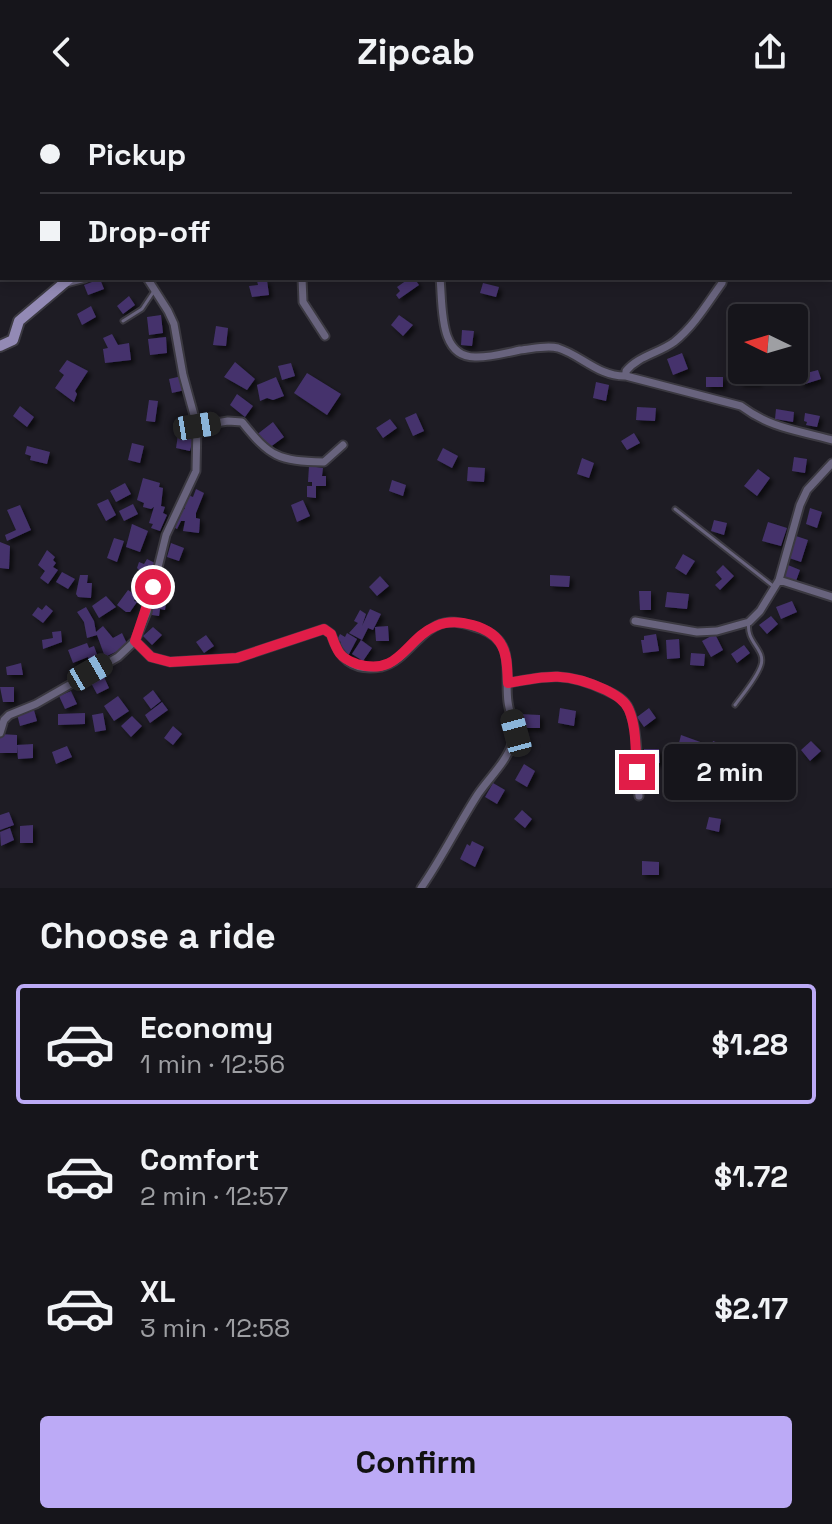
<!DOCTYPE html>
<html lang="en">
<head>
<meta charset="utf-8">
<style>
  body { margin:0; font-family:"Space Grotesk",sans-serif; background:#1f1e24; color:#f1f3f6; height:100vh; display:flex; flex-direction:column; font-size:30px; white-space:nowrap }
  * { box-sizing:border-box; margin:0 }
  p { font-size:26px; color:#9e9fa3 }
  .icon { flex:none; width:44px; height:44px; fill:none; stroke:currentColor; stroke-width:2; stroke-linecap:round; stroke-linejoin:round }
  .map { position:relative; height:784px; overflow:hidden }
  .side { display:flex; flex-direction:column; background:#16151b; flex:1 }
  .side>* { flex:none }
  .banner { position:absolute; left:0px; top:0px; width:832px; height:176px; box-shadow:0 4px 12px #0003,0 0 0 2px #35343a; display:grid; align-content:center; height:176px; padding:0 40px; background:#16151b }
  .needle { width:52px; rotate:275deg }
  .buttons { position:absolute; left:728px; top:200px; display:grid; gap:16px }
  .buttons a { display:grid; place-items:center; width:80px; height:80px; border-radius:8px; background:#16151b; box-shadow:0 4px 12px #0003,0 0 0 2px #35343a; font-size:40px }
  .end { position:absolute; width:36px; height:36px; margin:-18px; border:10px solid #e11d48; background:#fff; box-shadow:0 0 0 4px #fff }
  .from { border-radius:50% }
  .bubble { position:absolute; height:56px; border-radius:8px; background:#16151b; box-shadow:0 4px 12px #0003,0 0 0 2px #35343a; font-size:26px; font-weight:600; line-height:56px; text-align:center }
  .car { position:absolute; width:24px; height:48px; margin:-24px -12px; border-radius:10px; box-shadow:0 0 6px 2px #0007; background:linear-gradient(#222 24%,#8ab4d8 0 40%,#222 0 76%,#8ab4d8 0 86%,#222 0) }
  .banner b { display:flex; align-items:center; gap:28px; height:76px; font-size:30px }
  .banner b+b { border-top:2px solid #35343a }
  .banner i { width:20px; height:20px; background:#f1f3f6 }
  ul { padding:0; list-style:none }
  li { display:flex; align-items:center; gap:24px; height:120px; margin:0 16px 12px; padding:0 24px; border:4px solid transparent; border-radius:8px }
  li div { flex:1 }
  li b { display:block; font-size:30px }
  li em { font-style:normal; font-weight:600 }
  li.selected { border-color:#bcaaf6 }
  li>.icon { width:72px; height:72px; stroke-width:1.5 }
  h2 { padding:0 40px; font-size:36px; line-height:96px }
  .button { display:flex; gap:16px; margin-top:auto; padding:16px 40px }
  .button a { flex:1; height:92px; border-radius:8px; background:#bcaaf6; color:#111; font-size:32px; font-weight:600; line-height:92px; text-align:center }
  header { display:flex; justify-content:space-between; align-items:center; height:104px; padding:0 40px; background:#16151b; font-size:36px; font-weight:600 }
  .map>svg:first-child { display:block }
  .building { fill:#44336c; filter:url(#shadow) }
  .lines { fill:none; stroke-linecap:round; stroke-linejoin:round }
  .lane-casing { stroke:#3b3941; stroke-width:7 }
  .street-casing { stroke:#3b3941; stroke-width:11 }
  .secondary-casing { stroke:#3b3941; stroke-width:14 }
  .lane { stroke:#68637d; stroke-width:3 }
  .street { stroke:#68637d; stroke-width:7 }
  .secondary { stroke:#938ab5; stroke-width:10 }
  .route { stroke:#e11d48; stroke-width:10 }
</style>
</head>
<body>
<header><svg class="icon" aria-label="back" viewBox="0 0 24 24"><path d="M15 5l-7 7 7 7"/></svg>Zipcab<svg class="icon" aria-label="share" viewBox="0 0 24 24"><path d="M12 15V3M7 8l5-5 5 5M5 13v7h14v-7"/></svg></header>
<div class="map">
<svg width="832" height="784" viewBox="0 0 832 784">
  <defs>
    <filter id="shadow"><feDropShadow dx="3.5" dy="3.5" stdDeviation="2" flood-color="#0009"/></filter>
  </defs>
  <rect width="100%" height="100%" fill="#1e1c24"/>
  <path class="building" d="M410 174H414L419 181 399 195 396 191 400 187 397 183Z
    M100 175 104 185 88 191 84 181Z
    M267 176 269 191 252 193 249 182 258 181 257 177Z
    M483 179 499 183 496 193 480 189Z
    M129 192 135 201 123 210 117 202Z
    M91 202 96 213 82 221 77 210Z
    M161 211 163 229 149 231 147 213Z
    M399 211 413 221 403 232 391 221Z
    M216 222 228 224 226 242 213 241Z
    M462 226 474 227 472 242 461 241Z
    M112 230 118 241 129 239 131 256 105 259 103 245 108 244 103 234Z
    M166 233 167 249 150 251 148 235Z
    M682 249 688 265 673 271 667 255Z
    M67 256 88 267 75 287 77 290 74 298 55 284 64 271 59 267Z
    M235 258 255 275 247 286 224 273Z
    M291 259 295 272 282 276 278 262Z
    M818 266 821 275 802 281 799 271Z
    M758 267 759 279H740V270Z
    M307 269 341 290 327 311 294 289Z
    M182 272 185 286 172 289 169 275Z
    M276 273 284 292 273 296 267 294 260 297 257 281Z
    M706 273H723V283H706Z
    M596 278 609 281 606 297 593 294Z
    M237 290 253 302 245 313 230 301Z
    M149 296 158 297 155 318 146 317Z
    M20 302 34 313 27 323 13 312Z
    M637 303 656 304 655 317 636 316Z
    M776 305 794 308 793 318 775 315Z
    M416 309 424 327 413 332 405 314Z
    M805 309 820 312 817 323 806 321 807 318 804 317Z
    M390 315 397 324 383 334 376 324Z
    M273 318 284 333 269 344 255 332Z
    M634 329 640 339 627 346 621 337Z
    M178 331 193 334 190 347 176 344Z
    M132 339 144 342 140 359 128 356Z
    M27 342 50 348 47 360 30 356 31 352 25 350Z
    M443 344 458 352 452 364 437 356Z
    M794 353 807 355 805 369 792 367Z
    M582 354 594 359 589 374 577 370Z
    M309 362 323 364 322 372H326V382H316V394L307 393V382H312V378H308Z
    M468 363 485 364 484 378 467 377Z
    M758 365 770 374 757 392 744 382Z
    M143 374 160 379 159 383 163 384 161 402 165 403 163 409 167 411 160 427 151 424 153 420 149 419 154 403 151 405 143 403 144 399 137 396Z
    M392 376 406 381 403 392 389 387Z
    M125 379 131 390 116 398 110 387Z
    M196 385 204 389 196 409V414L200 415 199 429 183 427 185 417H181L177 425 172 422 179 405H185L184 402 188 391 193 393Z
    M108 395 116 411 106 417 97 400Z
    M303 396 310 412 297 418 291 401Z
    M133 400 138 410 124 417 119 407Z
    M20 401 31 426 7 437 5 431 16 426 7 406Z
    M810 404 822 408 817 424 806 420Z
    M714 416 727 419 724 431 711 427Z
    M768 418 787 424 781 442 762 437Z
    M132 420 148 427 140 448 126 443Z
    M796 432 808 436 801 458 789 454Z
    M114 434 124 437 117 458 107 454Z
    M0 438 10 442 9 465 0 464Z
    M171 439 184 444 179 457 167 453Z
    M47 446 55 453 53 456 56 459 53 463 58 466 48 480 40 474 45 467 38 461Z
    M683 450 695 457 686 471 675 464Z
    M147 455 157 460 148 481 136 475 140 467 137 464 139 458 144 460Z
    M723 461 734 472 720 486 715 481 722 475 716 468Z
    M788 461 800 466 796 477 784 473Z
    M62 468 75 475 68 485 56 478Z
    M80 471H88L87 479H92L91 494 78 493 76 490Z
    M550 471 570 472 569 483 550 482Z
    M380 472 389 482 377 492 369 483Z
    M128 486 137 492 134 497 137 498 130 508H126L117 501Z
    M639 487H651V506H640Z
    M667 488 689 490 687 505 665 503Z
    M106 492 116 503 99 514 92 502Z
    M153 493 164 495 166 498 165 506 160 505 159 512 152 511Z
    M792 497 797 508 781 515 776 503Z
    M46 501 53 507 43 519 32 511 38 503 42 506Z
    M86 503 94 517 96 528 103 522 113 534 122 529 128 542 105 553 97 531 87 534 84 518 77 508Z
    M370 505 381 510 373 526 368 524 362 536 349 529 358 519 354 517 360 506 366 510 362 522Z
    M771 512 778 520 767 530 759 521Z
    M388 522 389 537H376L375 523Z
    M153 523 162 531 152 541 143 532Z
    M61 527 62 538 43 545 42 536 53 534 52 528Z
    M347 529 357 535 347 554 338 544 341 538 337 536 340 530 345 533Z
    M656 530 659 547 643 549 641 536H644V532Z
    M715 530 723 546 711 553 702 537Z
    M206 531 214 542 204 549 196 538Z
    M679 535 680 554 667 555 666 536Z
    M361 536 372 544 363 557 352 550Z
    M87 539 89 544 94 542 100 559H90L88 553 73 559 68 546Z
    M744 541 750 549 737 559 731 550Z
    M691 549 705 550 704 562 690 561Z
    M21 559 23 571H7L6 563Z
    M104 573 109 584 97 590 91 579Z
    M0 583H14V598H3Z
    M153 586 161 597 151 605 143 594Z
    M71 587 77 600 65 605 59 592Z
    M118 592 129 607 114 617 104 602Z
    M162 598 168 606 150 619 145 611Z
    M560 604 576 607 574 622 558 619Z
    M649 604 656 614 644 623 637 613Z
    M34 606 37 617 20 622 17 610Z
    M85 609V620L58 621V610Z
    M103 609 106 626 95 628 92 611Z
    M519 610 540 611V624H518Z
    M132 612 142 622 131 633 121 622Z
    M173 622 182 630 173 641 164 634Z
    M0 630 17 631V649H0Z
    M681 631 703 639 699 651 682 645 684 641 679 639Z
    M713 637 726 642 722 655 709 651Z
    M811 637 821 647 810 657 801 646Z
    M33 640V654L18 655 17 641Z
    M67 642 72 653 56 660 52 648Z
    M644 645H659L660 659H644Z
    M667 655 684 662 678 675 662 668Z
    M524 660 535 667 527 683 515 676Z
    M493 679 505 686 497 700 485 693Z
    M522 706 532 715 525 724 514 715Z
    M9 708 14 721 0 726V711Z
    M709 713 721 715 719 728 706 725Z
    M33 721V739H20V722Z
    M10 724 14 736 1 742 0 728Z
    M472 737 484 743 475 763 460 755 467 740 470 742Z
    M642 757 659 758V771H642Z"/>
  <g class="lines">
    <defs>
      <path id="lane" d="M830 84 832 83
        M123 217 142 205 154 187
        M675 405 773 482
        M735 601C743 590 757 574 761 561 766 545 745 538 749 518"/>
      <path id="street" d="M126 2V0
        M461 2V0
        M613 2 614 0
        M302 174 303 198 325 232
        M440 174C443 202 438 255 477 253 492 253 506 249 520 246 532 245 546 241 558 244 581 251 599 273 626 272
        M723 174 722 179C707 200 694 222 674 238 659 249 638 252 626 267V272L741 302C772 325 797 326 832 336
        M66 179 85 174
        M197 322 228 317 242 318C270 353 278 357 324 358L343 341
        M779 476 832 493
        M635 517 697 528 717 527 749 518 760 507 779 476 800 401 807 386 832 359
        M135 537 151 553 170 558 237 554 324 525 331 530C339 554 352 568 381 563 409 557 421 519 451 518 462 518 471 522 481 525 517 538 504 569 508 598 510 613 518 625 512 640 506 658 489 674 478 690 458 721 442 754 421 784
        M508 579C549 571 567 568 605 586 614 590 625 595 629 605 639 627 637 667 639 692
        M0 629 4 616 9 611 36 600 118 553 135 537 147 508 166 431 196 367 197 322 183 271 174 220 168 207 147 174"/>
      <path id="secondary" d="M148 2 150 0
        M0 242 13 236 19 217 70 174"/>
    </defs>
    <use href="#lane" class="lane-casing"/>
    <use href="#street" class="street-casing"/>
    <use href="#secondary" class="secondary-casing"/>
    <use href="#lane" class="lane"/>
    <use href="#street" class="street"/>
    <use href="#secondary" class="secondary"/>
  </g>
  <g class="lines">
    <path class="route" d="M153 483 135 537 151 553 170 558 237 554 324 525 331 530C337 547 339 554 357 560 400 573 405 535 436 522 456 513 492 522 502 542 508 553 507 567 508 579 549 571 567 568 606 586 615 591 625 596 629 606 637 625 635 648 637 668"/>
  </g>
</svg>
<div class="buttons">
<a><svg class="needle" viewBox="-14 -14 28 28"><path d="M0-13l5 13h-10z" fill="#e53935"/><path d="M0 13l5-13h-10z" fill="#9e9fa3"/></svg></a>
</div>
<i class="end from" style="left:153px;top:483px"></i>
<i class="end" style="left:637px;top:668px"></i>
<div class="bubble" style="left:664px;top:640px;width:132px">2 min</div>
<i class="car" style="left:197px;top:322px;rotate:81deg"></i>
<i class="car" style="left:90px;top:568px;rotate:60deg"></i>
<i class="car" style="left:516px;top:629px;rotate:345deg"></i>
<div class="banner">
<b><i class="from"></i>Pickup</b>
<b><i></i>Drop-off</b>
</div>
</div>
<section class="side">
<h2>Choose a ride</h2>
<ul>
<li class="selected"><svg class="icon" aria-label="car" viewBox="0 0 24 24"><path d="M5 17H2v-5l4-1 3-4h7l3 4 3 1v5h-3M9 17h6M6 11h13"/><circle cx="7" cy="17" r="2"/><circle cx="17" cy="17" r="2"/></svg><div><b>Economy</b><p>1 min · 12:56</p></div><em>$1.28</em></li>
<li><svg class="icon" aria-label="car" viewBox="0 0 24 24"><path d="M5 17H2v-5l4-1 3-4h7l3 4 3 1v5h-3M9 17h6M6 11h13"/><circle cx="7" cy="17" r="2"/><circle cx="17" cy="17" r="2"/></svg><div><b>Comfort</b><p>2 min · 12:57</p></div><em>$1.72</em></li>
<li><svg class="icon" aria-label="car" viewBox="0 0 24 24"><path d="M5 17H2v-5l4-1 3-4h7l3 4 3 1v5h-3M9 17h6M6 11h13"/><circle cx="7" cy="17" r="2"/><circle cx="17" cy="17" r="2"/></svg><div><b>XL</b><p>3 min · 12:58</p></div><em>$2.17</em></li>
</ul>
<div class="button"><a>Confirm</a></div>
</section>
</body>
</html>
